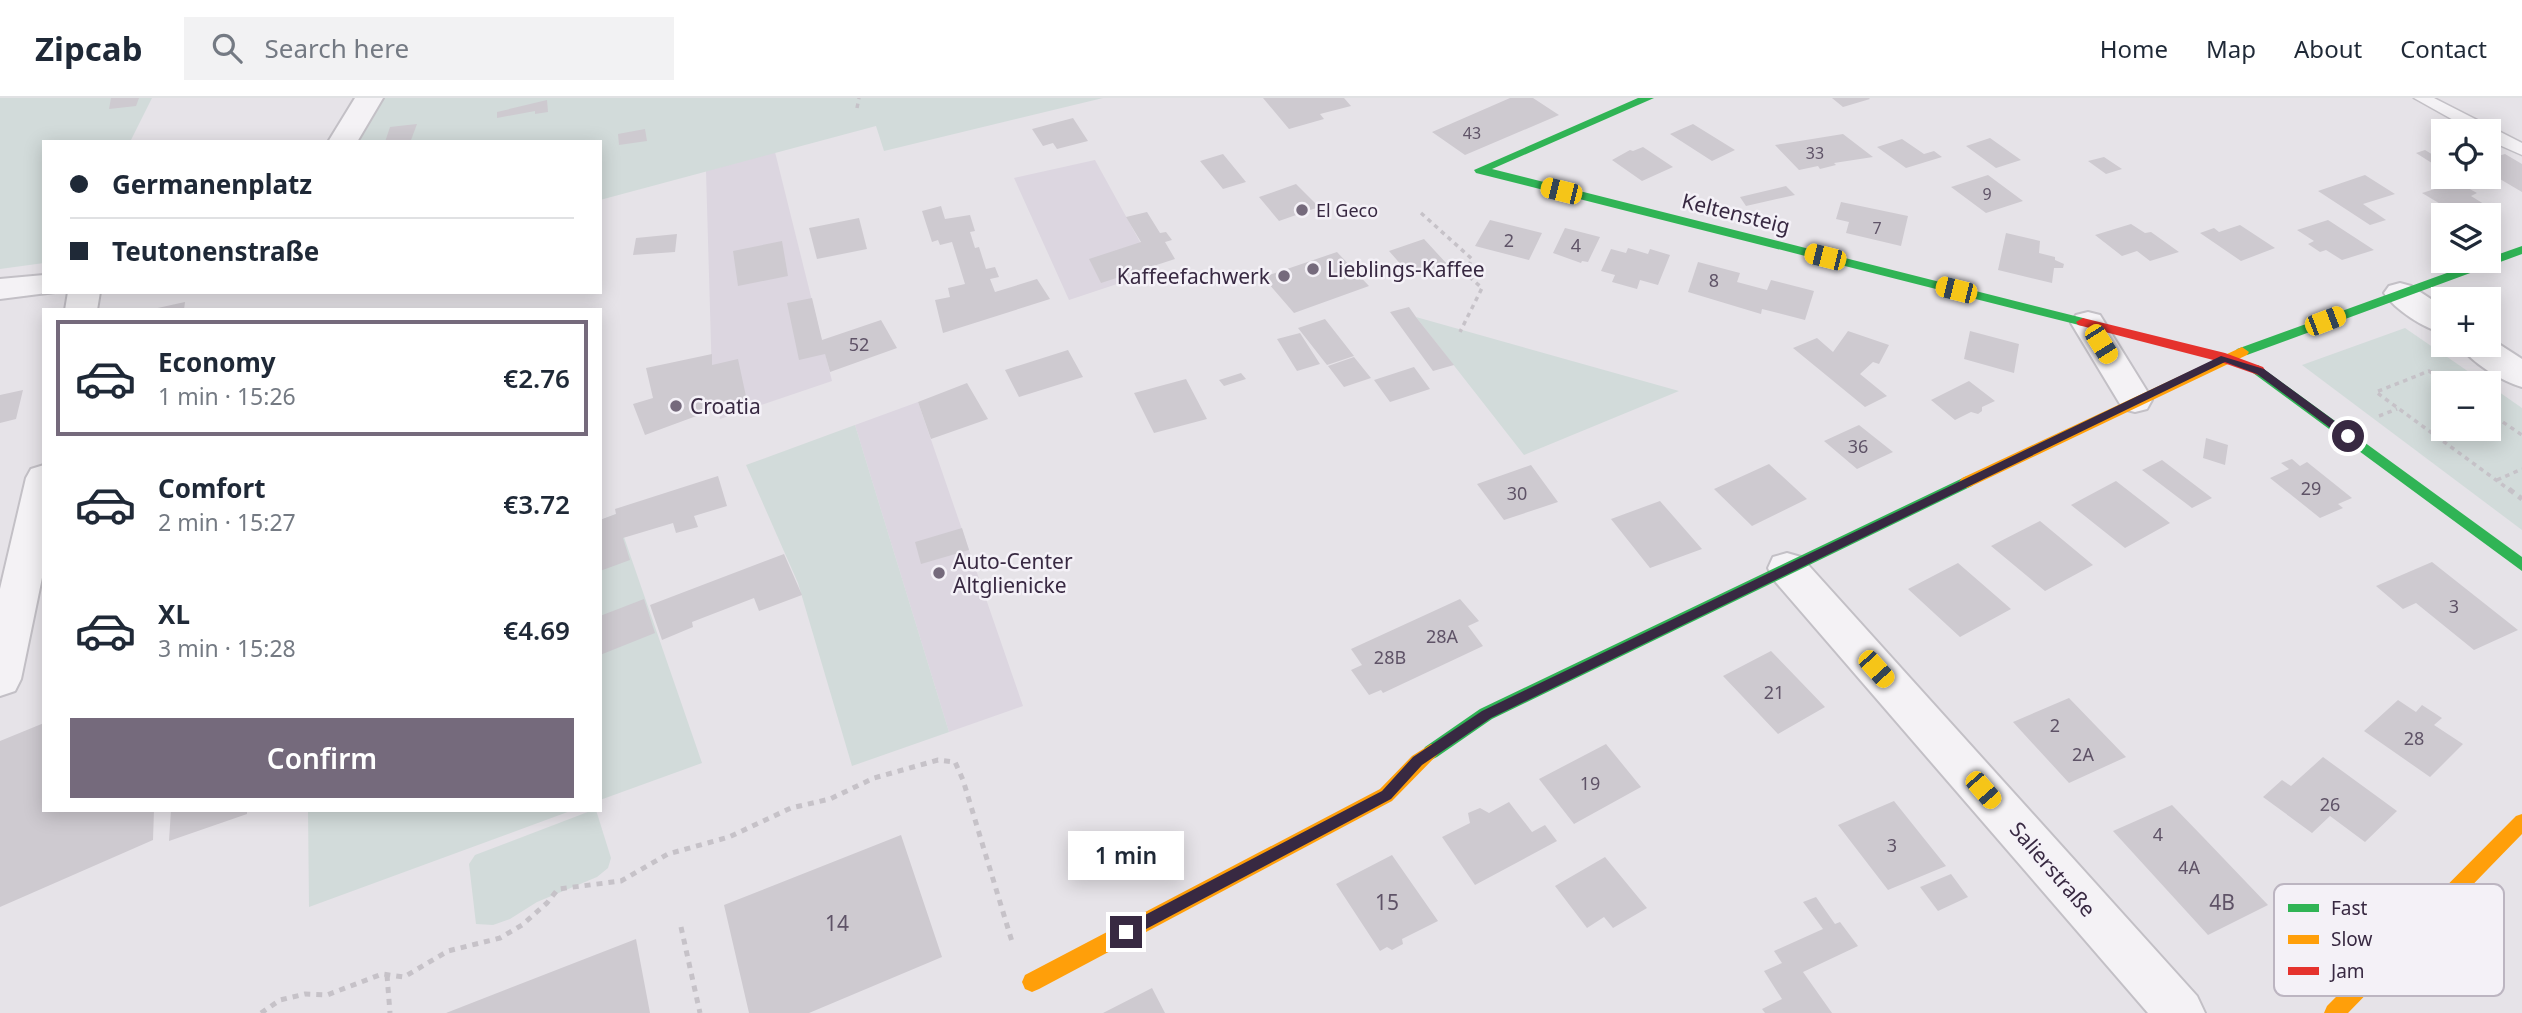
<!DOCTYPE html>
<html lang="en">
<head>
<meta charset="utf-8">
<style>
  body { margin:0; font-family:"Noto Sans",sans-serif; background:#f2f2f3; color:#1f2937; height:100vh; display:flex; flex-direction:column; font-size:26px; white-space:nowrap }
  * { box-sizing:border-box; margin:0 }
  p { font-size:23px; color:#747a83 }
  .icon { flex:none; width:38px; height:38px; fill:none; stroke:currentColor; stroke-width:2; stroke-linecap:round; stroke-linejoin:round }
  .map { position:relative; flex:1; overflow:hidden }
  .panel { position:absolute; left:42px; top:210px; width:560px; height:504px; display:flex; flex-direction:column; background:#fff; border-radius:0px; box-shadow:0 4px 18px #0003 }
  .panel>* { flex:none }
  .guide { position:absolute; left:42px; top:42px; width:560px; height:154px; border-radius:0px; box-shadow:0 4px 18px #0003; display:grid; align-content:center; height:154px; padding:0 28px; background:#fff }
  .buttons { position:absolute; left:2431px; top:21px; display:grid; gap:14px }
  .buttons a { display:grid; place-items:center; width:70px; height:70px; border-radius:0px; background:#fff; box-shadow:0 4px 18px #0003; font-size:35px }
  .end { position:absolute; width:32px; height:32px; margin:-16px; border:9px solid #382942; background:#fff; box-shadow:0 0 0 4px #fff }
  .from { border-radius:50% }
  .bubble { position:absolute; height:49px; border-radius:0px; background:#fff; box-shadow:0 4px 18px #0003; font-size:23px; font-weight:600; line-height:49px; text-align:center }
  .car { position:absolute; width:21px; height:42px; margin:-21px -10px; border-radius:9px; box-shadow:0 0 5px 2px #0007; background:linear-gradient(#f5c518 24%,#345 0 40%,#f5c518 0 76%,#345 0 86%,#f5c518 0) }
  .guide b { display:flex; align-items:center; gap:24px; height:66px; font-size:26px }
  .guide b+b { border-top:2px solid #e0e1e3 }
  .guide i { width:18px; height:18px; background:#1f2937 }
  ul { padding:12px 0 0; list-style:none }
  li { display:flex; align-items:center; gap:21px; height:116px; margin:0 14px 10px; padding:0 14px; border:4px solid transparent; border-radius:0px }
  li div { flex:1 }
  li b { display:block; font-size:26px }
  li em { font-style:normal; font-weight:600 }
  li.active { border-color:#756a7c }
  li>.icon { width:63px; height:63px; stroke-width:1.5 }
  .button { display:flex; gap:14px; margin-top:auto; padding:14px 28px }
  .button a { flex:1; height:80px; border-radius:0px; background:#756a7c; color:#fff; font-size:28px; font-weight:600; line-height:80px; text-align:center }
  header { display:flex; align-items:center; gap:42px; box-sizing:border-box; height:98px; padding:0 35px; background:#fff; border-bottom:2px solid #e0e1e3 }
  header strong { font-size:33px }
  nav { display:flex; gap:38px; margin-inline-start:auto; font-size:24px }
  .search { width:490px; height:63px; background:#f2f2f3; display:flex; align-items:center; gap:18px; box-sizing:border-box; padding:0 24px; border-radius:0px; color:#747a83; font-size:26px }
  .map>svg:first-child { display:block }
  .built { fill:#dcd6e0 }
  .green { fill:#d2dbda }
  .building { fill:#cecad0 }
  .lines { fill:none; stroke-linecap:round; stroke-linejoin:round }
  .lane-casing { stroke:#c3c0c6; stroke-width:3 }
  .street-casing { stroke:#c3c0c6; stroke-width:4 }
  .path-far1 { stroke:#c6c2c8; stroke-width:3.5; stroke-dasharray:4.5 4.5; stroke-linecap:butt }
  .path { stroke:#c6c2c8; stroke-width:5; stroke-dasharray:6 6; stroke-linecap:butt }
  .lane { fill:#f4f2f5; fill-rule:evenodd }
  .street { fill:#f4f2f5; fill-rule:evenodd }
  .fast { fill:#30b455; fill-rule:evenodd }
  .slow { fill:#ff9f0a; fill-rule:evenodd }
  .jam { fill:#e5322d; fill-rule:evenodd }
  .route { fill:#382942 }
  .poi-dot { fill:#756a7c; stroke:#f4f1f7; stroke-width:2.5 }
  .labels { text-anchor:middle; dominant-baseline:central; stroke-width:5; stroke-linejoin:round; paint-order:stroke }
  .far-number-label { font-size:16px; fill:#5f5367 }
  .far-poi-label { font-size:18px; fill:#382942; stroke:#f4f1f7; text-anchor:start }
  .number-label { font-size:18px; fill:#5f5367 }
  .street-label { font-size:21px; fill:#382942; stroke:#f4f1f7 }
  .poi-label { font-size:21px; fill:#382942; stroke:#f4f1f7; text-anchor:start }
  .near-number-label { font-size:21px; fill:#5f5367 }
  .key { fill:#f4f1f7; stroke:#bcb5c1; stroke-width:2 }
  .key-label { font-size:19px; fill:#382942 }
</style>
</head>
<body>
<header>
<strong>Zipcab</strong>
<div class="search"><svg class="icon" aria-label="search" viewBox="0 0 24 24"><circle cx="10" cy="10" r="6"/><path d="M15 15l6 6"/></svg>Search here</div>
<nav><a>Home</a><a>Map</a><a>About</a><a>Contact</a></nav>
</header>
<div class="map">
<svg width="2522" height="915" viewBox="0 0 2522 915">
  <rect width="100%" height="100%" fill="#e6e3e8"/>
  <path class="built" d="M775 54 832 283 720 321 712 281 706 73Z
    M1095 62 1156 173 1069 202 1014 80Z
    M918 304 1023 608 949 634 855 327Z"/>
  <path class="green" d="M0 0H152L130 44H44V165L0 171Z
    M381 0H1103L884 53 876 28 600 102V44H355Z
    M1416 219 1679 293 1524 357Z
    M2405 230 2485 285H2443V331H2488L2489 287 2522 310V432L2302 267Z
    M855 327 949 634 852 668 798 485 746 367Z
    M616 416 702 665 600 702V422Z
    M308 712H573L309 809Z
    M593 712H596L611 760 608 770 597 779 537 804 510 821 493 827 476 826 469 766 475 757Z"/>
  <path class="building" d="M111 0H139L136 8 109 11Z
    M1263 0H1344L1351 8 1320 16 1324 21 1289 31Z
    M1510 0H1533L1559 17 1465 57 1432 34Z
    M1832 0H1869L1870 1 1843 9Z
    M547 2 548 14 535 16V13L497 20V14Z
    M1073 20 1088 43 1057 51 1053 45 1043 48 1032 31Z
    M417 26 411 42 385 44 390 29Z
    M1693 26 1735 52 1712 63 1670 36Z
    M645 31 647 43 619 47 618 36Z
    M1843 36 1873 59 1834 65 1836 67 1820 71 1818 68 1799 72 1775 47Z
    M1990 40 2021 62 1996 70 1966 48Z
    M1902 41 1924 56 1934 53 1942 59 1906 70 1877 49Z
    M1643 49 1673 69 1642 83 1612 62 1630 52 1633 53Z
    M2425 52 2443 63V72L2416 55Z
    M1223 56 1246 84 1223 91 1200 63Z
    M2505 56 2522 66V94L2488 74V61Z
    M2104 59 2122 71 2106 76 2088 63Z
    M1988 77 2023 103 1986 115 1951 89Z
    M2365 77 2395 96 2363 106 2386 122 2370 127 2318 93Z
    M2457 84 2477 95 2471 98 2492 111 2472 117H2459L2422 95Z
    M1296 86 1319 109 1279 123 1259 99Z
    M1786 88 1795 97 1746 108 1740 99Z
    M1841 104 1908 118 1901 148 1846 135 1849 124 1836 121Z
    M941 108 945 121 970 117 975 133 970 134 975 150 979 149 986 171 995 169 999 179 990 181 995 194 1037 181 1050 201 943 235 935 202 950 199 948 190 965 186 952 144 940 147 938 142 932 144 922 113Z
    M1147 114 1160 135 1166 134 1172 142 1165 144 1175 161 1101 185 1089 161 1141 144 1126 119Z
    M859 120 867 151 817 161 809 130Z
    M1490 122 1542 135 1529 162 1475 148Z
    M2328 122 2374 152 2342 162 2326 152 2320 154 2308 146 2314 143 2297 132Z
    M2131 126 2145 135 2151 134 2179 154 2150 163 2137 153 2122 158 2095 137Z
    M2240 127 2275 150 2241 163 2200 135 2214 130 2219 134Z
    M1565 130 1600 139 1588 164 1582 163 1581 165 1553 155Z
    M2006 135 2040 143 2039 155 2055 159V162L2064 166 2063 170H2054L2052 185 1998 172Z
    M677 136 675 154 633 157 636 140Z
    M1424 141 1447 166 1411 178 1389 153Z
    M782 143 788 178 738 188 733 153Z
    M1628 150 1648 156 1650 151 1670 157 1658 187 1640 182 1637 191 1612 184 1615 177 1601 173 1611 151 1626 155Z
    M1337 154 1369 188 1294 215 1263 179Z
    M1698 164 1740 175 1737 184 1767 192 1771 182 1814 193 1805 222 1762 211 1761 216 1688 194Z
    M812 200 822 242 881 222 897 250 830 274 825 256 799 262 787 205Z
    M185 204 184 212H154L153 211Z
    M1409 209 1416 219 1454 267 1433 273 1390 214Z
    M1325 221 1354 258 1327 267 1298 230Z
    M1848 233 1889 247 1879 266 1873 264 1860 276 1887 298 1865 309 1793 250 1817 240 1833 254Z
    M1970 233 2019 246 2014 275 1964 261Z
    M1300 235 1320 266 1297 273 1277 241Z
    M1068 252 1083 279 1019 299 1005 272Z
    M712 256V267L738 261 747 303 718 310 645 337 633 306 653 300 646 270Z
    M1354 259 1371 280 1344 289 1328 268Z
    M1414 269 1430 291 1390 304 1374 282Z
    M1241 275 1246 281 1224 288 1219 282Z
    M1186 281 1207 321 1154 335 1134 295Z
    M1969 283 1995 303 1982 309V313L1978 316 1971 314 1955 322 1931 302Z
    M967 285 988 321 931 341 918 304Z
    M23 292 16 321 0 325V297Z
    M1859 327 1893 354 1857 371 1824 343Z
    M2206 340 2228 347 2225 367 2203 360Z
    M2292 361 2300 368 2307 364 2352 400 2338 406 2343 410 2320 420 2270 380 2289 371 2281 365Z
    M2162 362 2212 400 2192 410 2142 372Z
    M1769 366 1807 401 1752 428 1714 391Z
    M1531 367 1558 404 1504 422 1477 386Z
    M718 378 727 408 694 418 698 429 676 435 673 425 623 440 630 462 600 473V422L616 416 615 411Z
    M2116 383 2170 425 2125 450 2071 407Z
    M1660 403 1702 451 1650 470 1611 421Z
    M2040 423 2093 467 2045 493 1991 448Z
    M962 430 969 452 921 466 915 444Z
    M784 456 802 497 759 513 754 500 692 524 693 529 662 542 650 507Z
    M2432 464 2518 532 2474 552 2416 505 2403 511 2376 488Z
    M1958 465 2011 511 1960 539 1908 491Z
    M644 501 655 535 600 557V518Z
    M1460 501 1479 523 1468 528 1483 548 1383 595 1381 592 1369 597 1351 572 1362 567 1351 551Z
    M1771 553 1825 609 1778 636 1723 578Z
    M2069 600 2126 659 2069 685 2013 624Z
    M2398 602 2416 614 2422 607 2442 620 2434 627 2463 646 2430 679 2364 633Z
    M44 625V712H154L153 742 0 809V643Z
    M1606 646 1641 689 1574 726 1539 681Z
    M2323 659 2397 713 2365 744 2330 718 2312 735 2263 699 2282 682 2291 688Z
    M1894 703 1946 768 1888 792 1838 727Z
    M1509 704 1532 734 1545 727 1557 743 1475 787 1442 739 1470 725 1468 715 1480 710 1489 715Z
    M2172 707 2203 739 2268 807 2208 837 2113 733Z
    M171 712H247V716L169 743Z
    M901 737 942 859 809 915H749L724 807Z
    M1392 757 1438 823 1402 841 1403 846 1392 852 1387 849 1380 853 1336 786Z
    M1605 759 1647 810 1613 830 1604 819 1587 830 1555 788Z
    M1951 776 1968 799 1938 813 1920 789Z
    M1816 799 1835 826 1840 824 1858 848 1803 874 1832 915H1765L1762 911 1782 901 1764 873 1782 865 1774 853 1823 831 1803 804Z
    M636 841 650 915H446Z
    M1152 890 1165 915H1103Z"/>
  <g class="lines">
    <defs>
      <path id="lane" d="M2414 0H2434L2522 45V57L2488 42V33H2473Z"/>
      <path id="street" d="M355 0H383L357 44H328Z
        M44 177V194H55L0 201V181Z
        M2400 185 2411 188 2443 209V235C2424 230 2395 212 2384 195L2389 188Z
        M68 194H100L97 212H65Z
        M2088 214 2100 217 2147 293 2152 302 2147 311 2135 314 2123 311 2071 225 2076 217Z
        M2488 239 2522 261V289C2502 283 2471 265 2460 247H2488Z
        M44 367V470L21 581 15 593 0 598V491L26 380 31 371Z
        M1787 455 1801 459 2197 898 2205 915H2148L1773 481 1768 470 1773 459Z"/>
    </defs>
    <use href="#lane" class="lane-casing"/>
    <use href="#street" class="street-casing"/>
    <path class="path-far1" d="M857 10 859 0
      M1421 115 1472 161 1465 175 1482 190 1460 234
      M2447 285 2429 273 2376 294 2511 393
      M2488 314 2522 337
      M2379 318 2397 311
      M2497 382 2522 371"/>
    <path class="path" d="M2509 391 2522 401
      M681 829 700 915
      M387 877 390 915
      M261 915 280 902 305 896 327 897 382 876 404 879 448 853 500 840 522 827 547 805 558 791 621 783 668 756 729 739 791 710 830 701 874 680 938 662 955 664 963 682 1013 847"/>
    <use href="#lane" class="lane"/>
    <use href="#street" class="street"/>
    <path class="fast" d="M1638 0H1654L1492 71 2083 220 2090 224 2083 228 1476 75 1474 72Z
      M2522 148V156L2247 257H2237L2235 254 2237 251 2480 163H2488V160Z
      M2258 267 2522 459V473L2253 275 2251 272 2253 269Z
      M1967 378 1975 384 1972 388 1492 621 1437 659 1431 662 1425 659 1422 654 1425 649 1480 611Z"/>
    <path class="slow" d="M2242 249 2249 254 2247 257 1972 388 1967 390 1959 384 1962 380Z
      M1431 646 1437 649 1440 654 1392 703 1039 891 1032 894 1025 891 1022 884 1025 877 1380 691 1412 658Z
      M2522 716V736L2348 915H2324L2327 908 2516 718Z"/>
    <path class="jam" d="M2083 220 2225 255 2263 269 2265 272 2258 277 2221 264 2078 227 2076 224Z"/>
  </g>
  <path class="route" d="M2221 258 2264 271 2351 335V340H2344L2257 276 2225 264 1491 620 1422 667 1391 701 1131 839H1122V829L1382 693 1413 659 1482 613Z"/>
  <g class="poi-dot">
    <circle cx="1302" cy="112" r="7"/>
    <circle cx="1313" cy="171" r="7"/>
    <circle cx="1284" cy="178" r="7"/>
    <circle cx="676" cy="308" r="7"/>
    <circle cx="939" cy="475" r="7"/>
  </g>
  <g class="labels">
    <g class="far-number-label">
      <text x="1472" y="35">43</text>
      <text x="1815" y="55">33</text>
      <text x="1987" y="96">9</text>
      <text x="1877" y="130">7</text>
    </g>
    <g class="far-poi-label">
      <text x="1316" y="112">El Geco</text>
    </g>
    <g class="number-label">
      <text x="1509" y="142">2</text>
      <text x="1576" y="147">4</text>
      <text x="1714" y="182">8</text>
      <text x="859" y="246">52</text>
      <text x="1858" y="348">36</text>
      <text x="2311" y="390">29</text>
      <text x="1517" y="395">30</text>
      <text x="2454" y="508">3</text>
      <text x="1442" y="538">28A</text>
      <text x="1390" y="559">28B</text>
      <text x="1774" y="594">21</text>
      <text x="2055" y="627">2</text>
      <text x="2414" y="640">28</text>
      <text x="2083" y="656">2A</text>
      <text x="1590" y="685">19</text>
      <text x="2330" y="706">26</text>
      <text x="2158" y="736">4</text>
      <text x="1892" y="747">3</text>
      <text x="2189" y="769">4A</text>
    </g>
    <g class="street-label">
      <text transform="translate(1736 115) rotate(14)">Keltensteig</text>
      <text transform="translate(2053 771) rotate(49)">Salierstraße</text>
    </g>
    <g class="poi-label">
      <text x="1327" y="171">Lieblings-Kaffee</text>
      <text x="1270" y="178" text-anchor="end">Kaffeefachwerk</text>
      <text x="690" y="308">Croatia</text>
      <text x="953" y="463">Auto-Center<tspan x="953" dy="24">Altglienicke</tspan></text>
    </g>
    <g class="near-number-label">
      <text x="1387" y="804">15</text>
      <text x="2222" y="804">4B</text>
      <text x="837" y="825">14</text>
    </g>
  </g>
  <rect x="2274" y="786" width="230" height="112" rx="10" class="key"/>
  <rect x="2288" y="806" width="31" height="8" fill="#30b455"/>
  <rect x="2288" y="837" width="31" height="9" fill="#ff9f0a"/>
  <rect x="2288" y="869" width="31" height="8" fill="#e5322d"/>
  <g class="key-label">
    <text x="2331" y="817">Fast</text>
    <text x="2331" y="848">Slow</text>
    <text x="2331" y="880">Jam</text>
  </g>
</svg>
<div class="buttons">
<a><svg class="icon" aria-label="locate" viewBox="0 0 24 24"><circle cx="12" cy="12" r="6"/><path d="M12 2v4M12 18v4M2 12h4M18 12h4"/></svg></a>
<a><svg class="icon" aria-label="layers" viewBox="0 0 24 24"><path d="M12 4l9 5-9 5-9-5zM3 14l9 5 9-5"/></svg></a>
<a>+</a>
<a>−</a>
</div>
<i class="end from" style="left:2348px;top:338px"></i>
<i class="end" style="left:1126px;top:834px"></i>
<div class="bubble" style="left:1068px;top:733px;width:116px">1 min</div>
<i class="car" style="left:1561px;top:93px;rotate:284deg"></i>
<i class="car" style="left:1825px;top:159px;rotate:284deg"></i>
<i class="car" style="left:1956px;top:192px;rotate:284deg"></i>
<i class="car" style="left:2325px;top:223px;rotate:69deg"></i>
<i class="car" style="left:2101px;top:246px;rotate:148deg"></i>
<i class="car" style="left:1876px;top:571px;rotate:138deg"></i>
<i class="car" style="left:1983px;top:692px;rotate:139deg"></i>
<div class="guide">
<b><i class="from"></i>Germanenplatz</b>
<b><i></i>Teutonenstraße</b>
</div>
<section class="panel">
<ul>
<li class="active"><svg class="icon" aria-label="car" viewBox="0 0 24 24"><path d="M5 17H2v-5l4-1 3-4h7l3 4 3 1v5h-3M9 17h6M6 11h13"/><circle cx="7" cy="17" r="2"/><circle cx="17" cy="17" r="2"/></svg><div><b>Economy</b><p>1 min · 15:26</p></div><em>€2.76</em></li>
<li><svg class="icon" aria-label="car" viewBox="0 0 24 24"><path d="M5 17H2v-5l4-1 3-4h7l3 4 3 1v5h-3M9 17h6M6 11h13"/><circle cx="7" cy="17" r="2"/><circle cx="17" cy="17" r="2"/></svg><div><b>Comfort</b><p>2 min · 15:27</p></div><em>€3.72</em></li>
<li><svg class="icon" aria-label="car" viewBox="0 0 24 24"><path d="M5 17H2v-5l4-1 3-4h7l3 4 3 1v5h-3M9 17h6M6 11h13"/><circle cx="7" cy="17" r="2"/><circle cx="17" cy="17" r="2"/></svg><div><b>XL</b><p>3 min · 15:28</p></div><em>€4.69</em></li>
</ul>
<div class="button"><a>Confirm</a></div>
</section>
</div>
</body>
</html>
